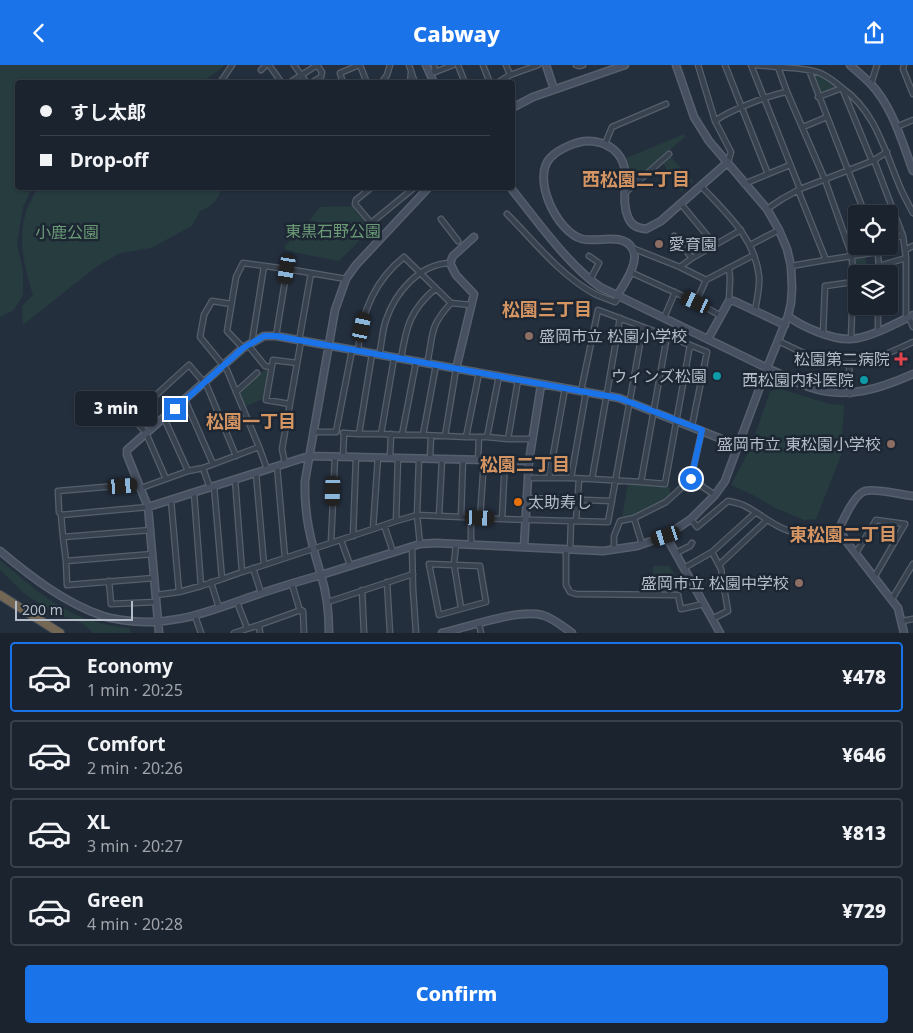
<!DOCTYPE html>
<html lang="en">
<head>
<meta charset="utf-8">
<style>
  body { margin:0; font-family:"Noto Sans","Noto Sans JP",sans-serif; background:#242b36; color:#f1f3f6; height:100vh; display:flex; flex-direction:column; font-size:19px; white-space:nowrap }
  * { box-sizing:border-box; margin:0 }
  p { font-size:16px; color:#a0a4aa }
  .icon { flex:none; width:28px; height:28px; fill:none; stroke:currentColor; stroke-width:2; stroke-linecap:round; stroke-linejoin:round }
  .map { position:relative; height:568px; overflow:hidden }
  .sheet { display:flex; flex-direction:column; background:#1b232e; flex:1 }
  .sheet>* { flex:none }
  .guide { position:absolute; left:15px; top:15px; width:500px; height:110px; border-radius:5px; box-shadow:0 1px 4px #0004,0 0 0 1px #39404a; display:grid; align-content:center; height:110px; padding:0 25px; background:#1b232e }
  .controls { position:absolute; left:848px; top:140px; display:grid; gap:10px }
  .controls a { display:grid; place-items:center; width:50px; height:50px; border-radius:5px; background:#1b232e; box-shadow:0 1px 4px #0004,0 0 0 1px #39404a; font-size:25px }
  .scale { position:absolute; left:15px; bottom:12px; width:118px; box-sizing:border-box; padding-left:5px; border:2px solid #b4bcc9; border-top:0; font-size:14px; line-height:18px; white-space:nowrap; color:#b4bcc9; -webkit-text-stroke:4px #1d2633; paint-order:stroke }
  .end { position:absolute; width:22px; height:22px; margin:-11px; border:6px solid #1a73e8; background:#fff; box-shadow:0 0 0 2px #fff }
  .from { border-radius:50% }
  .bubble { position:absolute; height:35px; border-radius:5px; background:#1b232e; box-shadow:0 1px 4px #0004,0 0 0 1px #39404a; font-size:16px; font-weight:800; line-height:35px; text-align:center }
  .car { position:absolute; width:15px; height:30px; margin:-15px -8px; border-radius:6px; box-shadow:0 0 4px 1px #0007; background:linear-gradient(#222 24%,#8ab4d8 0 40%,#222 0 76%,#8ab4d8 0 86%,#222 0) }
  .guide b { display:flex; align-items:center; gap:18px; height:48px; font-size:19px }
  .guide b+b { border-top:1px solid #39404a }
  .guide i { width:12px; height:12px; background:#f1f3f6 }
  ul { padding:9px 0 0; list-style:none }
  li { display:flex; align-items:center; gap:15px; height:70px; margin:0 10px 8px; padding:0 15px; border:2px solid #39404a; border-radius:5px }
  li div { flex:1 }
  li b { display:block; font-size:19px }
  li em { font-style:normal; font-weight:800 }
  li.on { border-color:#1a73e8 }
  li>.icon { width:45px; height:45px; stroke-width:1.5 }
  .cta { display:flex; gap:10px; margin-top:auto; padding:10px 25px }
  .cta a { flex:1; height:58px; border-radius:5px; background:#1a73e8; color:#fff; font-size:20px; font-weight:800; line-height:58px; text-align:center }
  header { display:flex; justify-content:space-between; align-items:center; height:65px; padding:0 25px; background:#1a73e8; color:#fff; font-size:22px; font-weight:800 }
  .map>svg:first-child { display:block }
  .green { fill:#263c3f }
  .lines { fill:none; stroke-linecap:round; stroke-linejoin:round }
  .street-casing { stroke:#565f6c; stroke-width:7 }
  .secondary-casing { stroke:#565f6c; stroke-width:9 }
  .highway-casing { stroke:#434c59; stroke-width:10 }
  .street { stroke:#38414e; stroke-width:4.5 }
  .secondary { stroke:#465061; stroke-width:6 }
  .highway { stroke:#746855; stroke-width:8 }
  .route { stroke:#1a73e8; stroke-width:6 }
  .education-dot { fill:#8d6e63; stroke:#1d2633; stroke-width:2 }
  .health-dot { fill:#e0444e; stroke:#1d2633; stroke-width:2 }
  .culture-dot { fill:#0f9aa8; stroke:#1d2633; stroke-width:2 }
  .food-dot { fill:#e8710a; stroke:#1d2633; stroke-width:2 }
  .labels { text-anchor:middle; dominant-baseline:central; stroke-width:5; stroke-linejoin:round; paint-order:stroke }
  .park-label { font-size:16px; fill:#6b9a76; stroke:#1d2633 }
  .poi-label { font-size:16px; fill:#b4bcc9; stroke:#1d2633; text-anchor:end }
  .neighbourhood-label { font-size:18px; font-weight:bold; fill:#d59563; stroke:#1d2633 }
</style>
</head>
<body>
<header><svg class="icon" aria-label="back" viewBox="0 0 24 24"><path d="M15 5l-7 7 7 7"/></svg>Cabway<svg class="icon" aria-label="share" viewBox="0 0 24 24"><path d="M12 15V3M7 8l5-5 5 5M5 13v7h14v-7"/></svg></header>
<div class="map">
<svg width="913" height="568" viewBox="0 0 913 568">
  <rect width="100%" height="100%" fill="#242f3e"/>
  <path class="green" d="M0 0H225L203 17 44 18 34 15 18 18V122L32 123 23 142 17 179 23 205V230L14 245 0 252Z
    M815 8 826 13 838 21 819 28 812 10Z
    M684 69 685 72 628 121V106L624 94Z
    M670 91 693 116 681 127 663 98Z
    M37 123V122L222 123C217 136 213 141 200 146L192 161 151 183 120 188 96 202 23 260 22 241 33 230C24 202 17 173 27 144 30 137 34 130 37 123Z
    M352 141 367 160 357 174 359 176 339 196 287 186 284 182 307 159 320 142Z
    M866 191V209L855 210V193Z
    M266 304H268L263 334 244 342 239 326Z
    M777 323 830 339 844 340 841 391 816 454 804 455 775 443 753 430 731 420 750 384 770 327Z
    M628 418 670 422V431C655 442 641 449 622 453Z
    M0 495C31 521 62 550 104 559 112 561 121 562 130 563V568H93C85 559 73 552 61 552L26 530 0 505Z
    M653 501H669L676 511V528H653Z"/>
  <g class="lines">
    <defs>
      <path id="street" d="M269 0 282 18
        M294 0 307 18
        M360 0 367 18
        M409 0 415 18
        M458 0 465 18
        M483 0 490 18
        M506 0 510 10
        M576 0 579 1 583 0
        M698 0 715 56
        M725 0 768 109 790 100
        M751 0 800 124
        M755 0 778 2 787 27
        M904 0 903 4 913 29
        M778 2C792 3 807 3 820 8 829 12 835 17 842 23 874 45 884 83 898 117 902 128 908 138 913 148
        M261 5 266 0
        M809 5 865 149
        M433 7H435L434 0
        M435 7 453 0
        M220 18 232 0
        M289 18 317 0
        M311 18 321 12 322 7 317 0
        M343 18 340 8 359 0
        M381 18 387 10 390 0
        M410 18 411 8
        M497 18 510 10 538 0
        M871 19 877 0
        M818 32 842 23 872 96 874 95 903 171 889 173
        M803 62 827 52
        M896 62 913 55
        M605 79 612 62 666 39
        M874 95 887 87
        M728 97 731 87 715 56C730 45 769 30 787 27L825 115 852 191 826 195 798 125
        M744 119 768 109
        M372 122 356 135 355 139 371 158 415 122
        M702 122C726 148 755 173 759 211 760 222 757 235 755 245
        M626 127 669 89
        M681 139 715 180
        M767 144 782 134 800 124 872 96
        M507 149C534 176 559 209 593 228 600 232 608 234 615 237L619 232
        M441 154 458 176
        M674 171 692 193
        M903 171 906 193
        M750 180 779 165
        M877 181 879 201
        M632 183 680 202 706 215
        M905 185 913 181
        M589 191 599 198 590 215
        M791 201 826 195
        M680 202 692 193 741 165
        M729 203 730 213 729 236
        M287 204 311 208
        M630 207 696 237 721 251
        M879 209V201L906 193V253
        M853 217 852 191 878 187
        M696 237 706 215 754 190
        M451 238 471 240
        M909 252 913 262
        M620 253 592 414 641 417
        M664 253 675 227
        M643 262 667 271
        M878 266V241
        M823 269 825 221 853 217 851 274
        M667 271 690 280 665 419 641 417Z
        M299 276 311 208 346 214
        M778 276C794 283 811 293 828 297 858 305 886 289 913 277
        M252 277 264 201
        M248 280 265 301 271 302
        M690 280 707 287 692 361
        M243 283 227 266 236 212 243 198 287 204 276 271
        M358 286C361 248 374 216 404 192L451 238C428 263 434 269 427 299
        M372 289 359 369H381L394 293
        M379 290C382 279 382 266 386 255 395 228 419 199 450 198
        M401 294C406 262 410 245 436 223
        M416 297 402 370H423L436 300
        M849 299 850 329
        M456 304 445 371 466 372 479 308
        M499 311 487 372 508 374 518 315
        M565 323 549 413H571L586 327
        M236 327 257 308
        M185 335 213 399
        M290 339 266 335 273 295 297 298
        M164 353 188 406 166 414 146 368 132 352 189 300 207 321 236 391
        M313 367H336L352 285
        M343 368 359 369
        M381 369 402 370
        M423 370 445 371
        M466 372H487
        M508 374H532
        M259 382 267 404
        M343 391 344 368
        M390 392 391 369
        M398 393 396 456 417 450 419 393
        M430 393 431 371
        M442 394 439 451 461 452 463 394
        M478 395 479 372
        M484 395 480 453 502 454 505 395
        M285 398 282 384 301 276
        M203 403 259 382 227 305 200 272 204 250 212 236 231 239
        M188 406 203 403 210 423
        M256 408 264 500 285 493 277 401
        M528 413H549
        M571 413 592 414
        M691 414 715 430
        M214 421 222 514 242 507 235 414
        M141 423 166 414
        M526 433 612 436
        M171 435 179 527 201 521 194 428
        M148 442 61 450 63 472 151 465
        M61 450 59 447 58 426 139 419
        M461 452 480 453
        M502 454 608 457 643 262 598 245 581 326
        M691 454 697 462 728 436C733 437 738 438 743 440 762 449 777 465 798 468 813 470 826 462 840 462
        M576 456 579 414
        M384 460 393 487
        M373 464 396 456
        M353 471 356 392
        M63 472 66 496
        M341 475 350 500
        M331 478 373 464 378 392
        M420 479 417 450 439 451
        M456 479 454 499 461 543
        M642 479 634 453 666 437 691 414 702 365
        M471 480V453
        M412 481 413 524 416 568
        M566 485V520L570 527 576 529 678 530 681 544 704 539
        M570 485 571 456
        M614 485V471L620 456 634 453
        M712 487 721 504 728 546 712 554
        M676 488 690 481 692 478
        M856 488 876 455 905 459 875 511
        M153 489 66 496 67 520 154 513
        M285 493 331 478 335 391
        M429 499 480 501 486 537 439 550Z
        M719 500 767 455
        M253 503 261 528
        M684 503 712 487 755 448
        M242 507 264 500
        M109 516 111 539 156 537
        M211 517 219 543
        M387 517 390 568
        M292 519 300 546
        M201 521 222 514
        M362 525 364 568
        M156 530 179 527
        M892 534 913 499
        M237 537 247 563
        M328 537 413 509
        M195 551 201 568
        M902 556 913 554
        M479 559 481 568
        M234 568 259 560
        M260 568 259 560 301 545 303 546 304 568"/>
      <path id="secondary" d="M426 0 434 18
        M546 0 554 24
        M676 0 694 52 709 76 767 144 779 165 787 184 791 201 792 223 791 238 788 251 767 303C781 309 795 317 809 322 846 335 879 324 913 309
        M850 0C857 6 864 12 870 18 893 42 902 77 913 106
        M512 43 533 32 625 0
        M617 231C624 219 641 196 632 183 622 167 597 178 582 174 558 168 530 113 551 92 559 84 577 76 588 76 598 76 605 78 613 84 636 103 618 130 628 152 631 161 638 163 646 164L661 156 728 97
        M788 251C802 262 833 275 850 274 868 274 897 258 913 250
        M708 274 729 236H734L785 260
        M456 304 474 229 456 210 450 198 453 191 474 172
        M148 442 309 391 529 396
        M666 471 720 568
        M524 482 529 396 541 320
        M0 486C31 512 65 538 103 551 109 553 116 554 122 555 174 563 211 545 259 529 279 522 300 516 321 510 311 477 304 451 305 416L335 245 346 214 356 200 429 122
        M159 568 148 442 127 390V385L243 283 264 271H276L619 333 739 381
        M329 568C329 548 327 529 321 510L420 479 435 478 603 486 637 481 666 471 691 454 715 430 725 416 767 303 600 222C567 199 536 154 510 122
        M442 568C468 562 517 544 542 550 553 553 562 561 572 568
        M904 568 898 543 846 476 842 469 840 462C844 453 855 429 865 426 876 423 901 430 913 431"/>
      <path id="highway" d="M0 530 60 568"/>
    </defs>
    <use href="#street" class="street-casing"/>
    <use href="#secondary" class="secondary-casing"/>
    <use href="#highway" class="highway-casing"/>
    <use href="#street" class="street"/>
    <use href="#secondary" class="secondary"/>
    <use href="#highway" class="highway"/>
  </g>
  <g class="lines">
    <path class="route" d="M175 344 243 283 264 271H276L619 333 702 365 691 414"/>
  </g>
  <g class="education-dot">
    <circle cx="659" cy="179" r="5"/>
    <circle cx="529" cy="271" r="5"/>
    <circle cx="891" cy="379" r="5"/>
    <circle cx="799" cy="518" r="5"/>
  </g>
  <path class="health-dot" d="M898.5 286.5h5v5h5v5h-5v5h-5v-5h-5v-5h5z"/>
  <g class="culture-dot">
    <circle cx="717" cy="311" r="5"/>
    <circle cx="864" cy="315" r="5"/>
  </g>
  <circle class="food-dot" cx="518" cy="437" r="5"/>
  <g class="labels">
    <g class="park-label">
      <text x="333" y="166">東黒石野公園</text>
      <text x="67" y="167">小鹿公園</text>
    </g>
    <g class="poi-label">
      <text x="669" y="179" text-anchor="start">愛育園</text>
      <text x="539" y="271" text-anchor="start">盛岡市立 松園小学校</text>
      <text x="890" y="294">松園第二病院</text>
      <text x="707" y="311">ウィンズ松園</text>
      <text x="854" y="315">西松園内科医院</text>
      <text x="881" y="379">盛岡市立 東松園小学校</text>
      <text x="528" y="437" text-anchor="start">太助寿し</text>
      <text x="789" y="518">盛岡市立 松園中学校</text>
    </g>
    <g class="neighbourhood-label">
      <text x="636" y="114">西松園二丁目</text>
      <text x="547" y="244">松園三丁目</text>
      <text x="251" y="356">松園一丁目</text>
      <text x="525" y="399">松園二丁目</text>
      <text x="843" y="469">東松園二丁目</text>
    </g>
  </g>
</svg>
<div class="controls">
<a><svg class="icon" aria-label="locate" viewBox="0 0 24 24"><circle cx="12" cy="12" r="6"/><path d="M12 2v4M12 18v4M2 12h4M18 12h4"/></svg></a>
<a><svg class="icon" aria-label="layers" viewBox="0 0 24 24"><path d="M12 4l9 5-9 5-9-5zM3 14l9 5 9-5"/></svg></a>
</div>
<div class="scale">200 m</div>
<i class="end from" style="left:691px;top:414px"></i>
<i class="end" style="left:175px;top:344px"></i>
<div class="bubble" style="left:75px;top:326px;width:82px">3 min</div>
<i class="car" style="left:287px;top:204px;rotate:190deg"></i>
<i class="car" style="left:696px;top:237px;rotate:295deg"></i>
<i class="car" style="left:362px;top:262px;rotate:12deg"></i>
<i class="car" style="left:123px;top:421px;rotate:86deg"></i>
<i class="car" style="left:333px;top:426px;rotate:182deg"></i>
<i class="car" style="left:480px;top:453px;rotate:92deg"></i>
<i class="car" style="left:666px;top:471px;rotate:252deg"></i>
<div class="guide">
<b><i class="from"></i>すし太郎</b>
<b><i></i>Drop-off</b>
</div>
</div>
<section class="sheet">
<ul>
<li class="on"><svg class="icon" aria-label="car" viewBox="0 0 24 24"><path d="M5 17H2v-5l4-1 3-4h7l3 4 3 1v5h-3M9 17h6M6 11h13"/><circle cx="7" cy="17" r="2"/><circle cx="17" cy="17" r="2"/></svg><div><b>Economy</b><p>1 min · 20:25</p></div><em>¥478</em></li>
<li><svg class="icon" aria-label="car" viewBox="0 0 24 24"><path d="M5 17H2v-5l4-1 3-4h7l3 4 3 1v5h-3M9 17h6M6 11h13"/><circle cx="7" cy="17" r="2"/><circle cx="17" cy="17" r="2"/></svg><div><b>Comfort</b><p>2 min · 20:26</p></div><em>¥646</em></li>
<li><svg class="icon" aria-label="car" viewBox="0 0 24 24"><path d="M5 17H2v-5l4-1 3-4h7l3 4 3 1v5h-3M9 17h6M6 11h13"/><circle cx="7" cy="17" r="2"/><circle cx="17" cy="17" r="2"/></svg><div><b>XL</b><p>3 min · 20:27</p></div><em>¥813</em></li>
<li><svg class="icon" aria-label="car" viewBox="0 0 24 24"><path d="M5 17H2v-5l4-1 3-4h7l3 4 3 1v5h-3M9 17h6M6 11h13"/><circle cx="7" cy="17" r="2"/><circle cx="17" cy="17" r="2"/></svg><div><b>Green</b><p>4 min · 20:28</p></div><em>¥729</em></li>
</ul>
<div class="cta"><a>Confirm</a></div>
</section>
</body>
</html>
